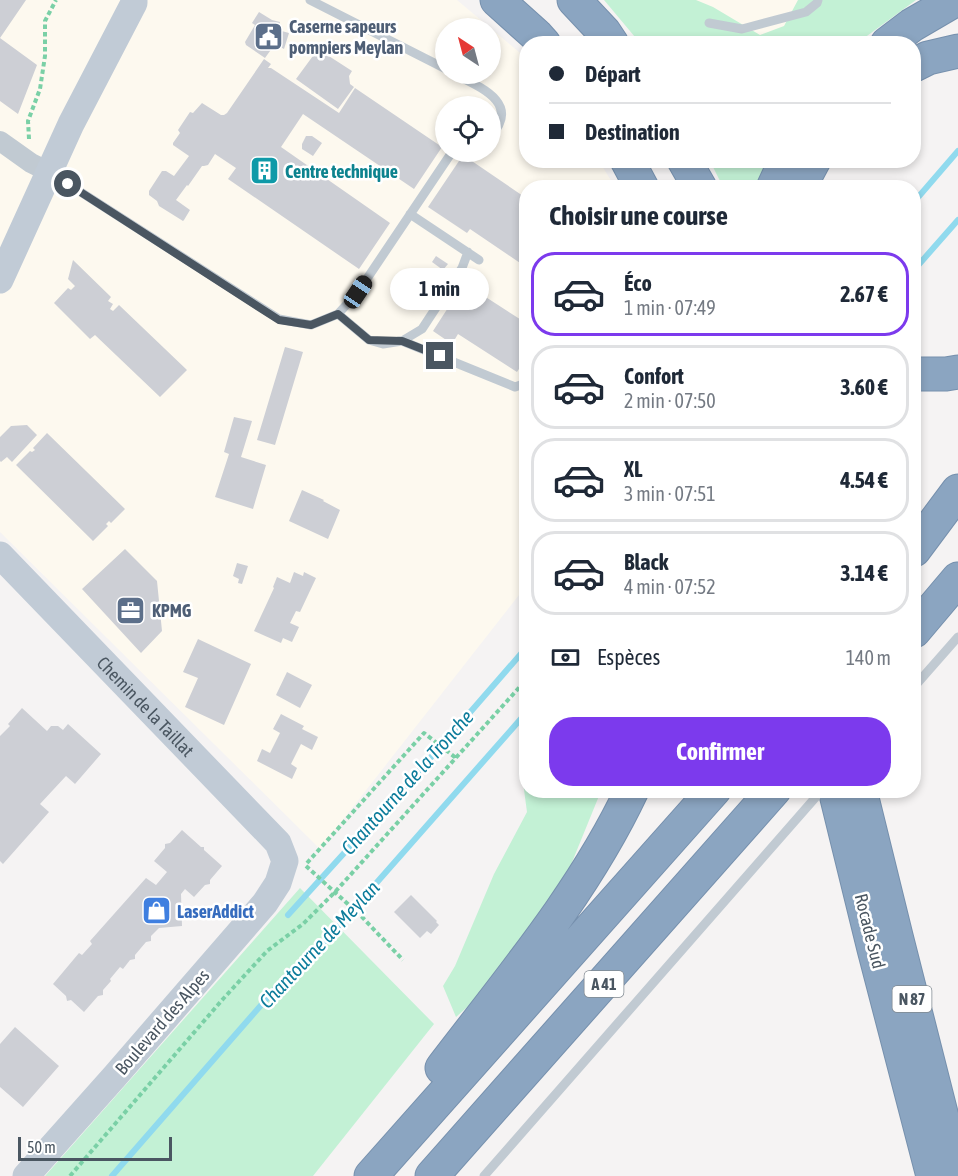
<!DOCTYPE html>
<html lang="fr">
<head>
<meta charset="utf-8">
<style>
  body { margin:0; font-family:"Asap Condensed",sans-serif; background:#f6f6f7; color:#1f2937; height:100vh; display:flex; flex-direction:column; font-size:22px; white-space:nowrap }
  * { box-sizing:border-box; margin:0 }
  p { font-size:20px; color:#747a83 }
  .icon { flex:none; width:33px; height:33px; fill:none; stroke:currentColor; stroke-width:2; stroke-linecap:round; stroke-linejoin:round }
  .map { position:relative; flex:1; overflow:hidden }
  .panel { position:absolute; left:519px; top:180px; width:402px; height:618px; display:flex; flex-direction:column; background:#fff; border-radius:24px; box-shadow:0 3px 9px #0003 }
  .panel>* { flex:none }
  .banner { position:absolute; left:519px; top:36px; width:402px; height:132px; border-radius:24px; box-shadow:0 3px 9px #0003; display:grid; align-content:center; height:132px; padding:0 30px; background:#fff }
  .needle { width:39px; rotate:324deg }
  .controls { position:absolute; left:435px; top:18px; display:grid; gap:12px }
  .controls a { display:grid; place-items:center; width:66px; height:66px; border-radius:50%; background:#fff; box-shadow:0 3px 9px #0003; font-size:30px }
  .scale { position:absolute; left:18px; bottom:15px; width:154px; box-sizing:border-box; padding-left:6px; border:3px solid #4a5661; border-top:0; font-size:16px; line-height:21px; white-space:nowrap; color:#4a5661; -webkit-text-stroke:4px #fff; paint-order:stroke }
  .end { position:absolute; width:27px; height:27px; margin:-14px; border:8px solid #4a5661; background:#fff; box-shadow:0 0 0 3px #fff }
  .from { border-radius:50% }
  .bubble { position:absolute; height:42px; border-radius:21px; background:#fff; box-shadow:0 3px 9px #0003; font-size:20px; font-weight:700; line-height:42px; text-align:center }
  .car { position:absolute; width:18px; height:36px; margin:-18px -9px; border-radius:8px; box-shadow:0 0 4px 2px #0007; background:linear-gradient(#222 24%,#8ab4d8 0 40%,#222 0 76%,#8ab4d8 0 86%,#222 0) }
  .banner b { display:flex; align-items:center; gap:21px; height:57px; font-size:22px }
  .banner b+b { border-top:2px solid #e0e1e3 }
  .banner i { width:15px; height:15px; background:#1f2937 }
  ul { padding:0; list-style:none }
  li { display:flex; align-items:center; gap:18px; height:84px; margin:0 12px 9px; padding:0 18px; border:3px solid #e0e1e3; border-radius:24px }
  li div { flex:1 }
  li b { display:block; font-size:22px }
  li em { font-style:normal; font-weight:700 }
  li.active { border-color:#7c3aed }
  li>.icon { width:54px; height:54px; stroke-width:1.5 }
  h2 { padding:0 30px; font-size:27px; line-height:72px }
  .pay { display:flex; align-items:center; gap:15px; height:66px; padding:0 30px; font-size:22px }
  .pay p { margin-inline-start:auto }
  .cta { display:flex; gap:12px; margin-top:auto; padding:12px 30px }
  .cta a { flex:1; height:69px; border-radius:24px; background:#7c3aed; color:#fff; font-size:24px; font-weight:700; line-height:69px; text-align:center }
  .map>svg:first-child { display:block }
  .commercial { fill:#fdf9ef; fill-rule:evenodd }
  .green { fill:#c3f1d5 }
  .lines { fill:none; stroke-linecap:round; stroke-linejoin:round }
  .stream { stroke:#90daee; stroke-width:6 }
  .building { fill:#cdcfd5 }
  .highway-casing { stroke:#7690ad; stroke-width:35 }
  .path { stroke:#7ad0a6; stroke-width:4; stroke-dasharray:4.5 3; stroke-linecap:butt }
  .lane { stroke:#c1cad2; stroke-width:9 }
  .street { stroke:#c1cad2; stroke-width:20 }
  .secondary { stroke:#c1cbd6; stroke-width:27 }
  .highway { stroke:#8ba5c1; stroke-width:33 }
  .route { stroke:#4a5661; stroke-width:8 }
  .labels { text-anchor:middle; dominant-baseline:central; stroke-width:5; stroke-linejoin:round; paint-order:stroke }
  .shield { fill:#fff; stroke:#808990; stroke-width:1.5 }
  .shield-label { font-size:16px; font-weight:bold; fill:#4a5661 }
  .service-label { font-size:18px; font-weight:bold; fill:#4e5e75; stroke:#fff; text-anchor:start }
  .culture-label { font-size:18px; font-weight:bold; fill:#0d838f; stroke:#fff; text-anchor:start }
  .street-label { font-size:18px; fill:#4a5661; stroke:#fff }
  .shop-label { font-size:18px; font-weight:bold; fill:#366cbe; stroke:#fff; text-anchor:start }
  .water-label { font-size:20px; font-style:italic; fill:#0c7c9b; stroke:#fff }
</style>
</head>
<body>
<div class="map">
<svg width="958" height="1176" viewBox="0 0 958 1176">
  <rect width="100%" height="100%" fill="#f5f3f3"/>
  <path class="commercial" d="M0 0H457L526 58V160L599 161 615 187 526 188V586L320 849 0 532ZM446 28H490V74H446ZM446 106H490V152H446Z
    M620 0H891L790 44Z"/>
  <path class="green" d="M604 0H696L713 7 760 35 784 26 798 0H916L856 44 640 43Z
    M710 161H767L754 188 723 187Z
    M526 751V790L601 791 568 872 482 994 456 1017 443 986 455 966 494 874 527 812 520 760Z
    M300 888 434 1024 313 1176H45Z"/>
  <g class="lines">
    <path class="stream" d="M914 202 958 151
      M914 270 958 220
      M288 915 433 755 526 648
      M112 1176 290 972 320 947 526 713"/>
  </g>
  <path class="building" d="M0 0H26L0 38Z
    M259 12 272 20 280 22 278 30 289 33 284 49 275 44 265 58 246 45 245 42 255 25 252 23Z
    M0 38 37 65 18 114 0 101Z
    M318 49 352 71 349 76 350 84 354 87 338 109 296 79Z
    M264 59 271 64 268 68H271L339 113 355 88 442 147 414 189 303 114 281 147 390 223 359 269 228 179 236 168 215 154 208 165 204 166H202L188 186 187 185 176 200 190 210 184 220 183 221 159 206 157 201 149 195V191L162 171H166L174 176 189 156 173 145V143L180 133 178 130 190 112 193 113 202 103 221 115H224L227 113Z
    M306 136H312L322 143 313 156 302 149V144Z
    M463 155 526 198V267L470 229 467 233 428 207Z
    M436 256 448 264 443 270 432 262Z
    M73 260 111 297 108 301 113 304 110 309 113 311 119 305 187 370 160 397 95 335 90 339 54 303 68 288 71 290 75 286 68 279Z
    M464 283 526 323V358L517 372 458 334 452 344 433 331Z
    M285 347 303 352 275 445 257 440Z
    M234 417 252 421 241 457 266 465 253 509 215 497 229 454 224 452Z
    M27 425 37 435 12 462 7 457 1 462 0 461V437L11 426Z
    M47 433 125 509 111 523 109 521 106 524 108 526 93 541 16 465 30 451 32 452 35 450 33 448Z
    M302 490 324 500 323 501 340 510 328 539 289 521Z
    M125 549 157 581 162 631 141 653 82 589Z
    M237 563 248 566 242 584 238 583 239 579 233 576Z
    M294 572 303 576 304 572 316 578 300 612 296 611 290 623 299 627 292 642 283 638 281 643 254 631 274 588 273 587 277 577 290 583Z
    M198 639 251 664 224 725 185 707 198 678 183 672Z
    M287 672 312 685 300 708 276 695Z
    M22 708 47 731 51 726H58L63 730 68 724 101 754 75 784 66 776 40 804 49 812 3 864 0 861V736L10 726 8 724Z
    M281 714 304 726 302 729 318 737 312 750 301 744 291 764 297 768 292 779 257 761 262 749 270 753 280 733 273 729Z
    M182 830 201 847H204V850L222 866 210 880V884L205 885 194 897 185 889 181 894 182 926 159 928 151 936V941L146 942 135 955V959L130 960 123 969 120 967 110 979 111 981 103 990V995L98 996 84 1012 71 1000 67 1001 66 996 53 984 79 953 82 955 92 944 90 941 146 878 156 885 167 872 154 861 165 848V844L170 843Z
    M411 895 437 921 436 922 439 925 431 934 427 931 420 938 394 912Z
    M15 1027 59 1066 23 1107 0 1087V1044Z"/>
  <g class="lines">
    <defs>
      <path id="highway" d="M497 0 536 35 544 44
        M574 0 604 32 612 44
        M887 44 912 25 955 0
        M914 65 928 58 958 51
        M627 160 642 188
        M684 160 700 188
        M773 188 786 160
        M799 188 814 160
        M914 374H946L958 372
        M914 550 958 491
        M914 631 958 579
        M835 790 874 949 933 1176
        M860 790 896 936 957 1176
        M442 1068C510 979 584 892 632 790
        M371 1176 714 790
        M432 1176 774 790"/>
    </defs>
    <use href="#highway" class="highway-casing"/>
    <path class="path" d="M29 139 28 121 40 89 45 56V21L56 0
      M307 863 424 733 456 758
      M306 866 361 916 403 960
      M70 1176 223 999 267 951 303 924 335 892 526 680"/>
    <path class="lane" d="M310 0 446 69
      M709 23 742 29 806 12 817 3 818 0
      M454 74C480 87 522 103 490 137
      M51 173 279 319 311 325 338 314 358 292 452 152
      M410 214 479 260
      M338 314 369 340 383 344 402 341 422 329 462 268 468 252
      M399 341H402L515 387 526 383
      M914 687 958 637
      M484 1176 822 790"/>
    <path class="street" d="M0 141 31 163 49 172"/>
    <g class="secondary">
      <path d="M0 280 71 124 134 3V0"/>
      <path id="s1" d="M0 555 278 843 285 861 278 883 265 903 115 1076 26 1176"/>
    </g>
    <use href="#highway" class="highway"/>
  </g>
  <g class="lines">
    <path class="route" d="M68 184 279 320 311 325 338 314 369 340 402 341 440 356"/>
  </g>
  <defs>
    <symbol id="civic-square" viewBox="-11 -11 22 22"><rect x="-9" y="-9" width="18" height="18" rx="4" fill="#5c6f8a" stroke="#fff"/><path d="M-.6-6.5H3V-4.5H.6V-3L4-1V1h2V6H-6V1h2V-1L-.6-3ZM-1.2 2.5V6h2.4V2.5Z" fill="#fff"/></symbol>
    <symbol id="building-square" viewBox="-11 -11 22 22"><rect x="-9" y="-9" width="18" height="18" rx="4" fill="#0f9aa8" stroke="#fff"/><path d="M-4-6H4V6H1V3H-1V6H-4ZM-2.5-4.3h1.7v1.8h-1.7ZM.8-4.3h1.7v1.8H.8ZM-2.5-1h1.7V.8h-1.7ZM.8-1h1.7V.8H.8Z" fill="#fff"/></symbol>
    <symbol id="office-square" viewBox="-11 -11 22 22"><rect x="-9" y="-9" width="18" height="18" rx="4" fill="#5c6f8a" stroke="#fff"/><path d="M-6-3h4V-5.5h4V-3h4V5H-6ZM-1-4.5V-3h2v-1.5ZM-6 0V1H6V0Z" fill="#fff"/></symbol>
    <symbol id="shop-square" viewBox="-11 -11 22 22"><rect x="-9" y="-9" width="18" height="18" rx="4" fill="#3f7fe0" stroke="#fff"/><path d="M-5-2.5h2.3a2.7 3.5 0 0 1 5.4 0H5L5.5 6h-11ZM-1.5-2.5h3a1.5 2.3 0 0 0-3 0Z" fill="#fff"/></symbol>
  </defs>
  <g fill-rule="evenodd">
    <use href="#civic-square" x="252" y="20" width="33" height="33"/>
    <use href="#building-square" x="248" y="154" width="33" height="33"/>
    <use href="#office-square" x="114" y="594" width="33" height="33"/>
    <use href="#shop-square" x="140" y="894" width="33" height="33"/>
  </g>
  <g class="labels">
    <g class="shield">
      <rect x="584.5" y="971" width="39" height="26" rx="4.5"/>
      <rect x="892.5" y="986" width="39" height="26" rx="4.5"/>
    </g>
    <g class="shield-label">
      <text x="604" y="984">A 41</text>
      <text x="912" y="999">N 87</text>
    </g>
    <g class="service-label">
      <text x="289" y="26">Caserne sapeurs<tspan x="289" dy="21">pompiers Meylan</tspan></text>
      <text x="152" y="610">KPMG</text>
    </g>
    <g class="culture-label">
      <text x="285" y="171">Centre technique</text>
    </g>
    <g class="street-label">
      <text stroke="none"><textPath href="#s1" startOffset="210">Chemin de la Taillat</textPath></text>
      <text transform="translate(870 931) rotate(76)">Rocade Sud</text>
      <text transform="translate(162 1022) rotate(-49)">Boulevard des Alpes</text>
    </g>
    <g class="shop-label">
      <text x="177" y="911">LaserAddict</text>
    </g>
    <g class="water-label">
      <text transform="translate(407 782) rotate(-48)">Chantourne de la Tronche</text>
      <text transform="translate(319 944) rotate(-47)">Chantourne de Meylan</text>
    </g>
  </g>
</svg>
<div class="controls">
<a><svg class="needle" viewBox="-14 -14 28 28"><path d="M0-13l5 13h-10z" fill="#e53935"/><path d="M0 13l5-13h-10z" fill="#747a83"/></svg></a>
<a><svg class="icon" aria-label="locate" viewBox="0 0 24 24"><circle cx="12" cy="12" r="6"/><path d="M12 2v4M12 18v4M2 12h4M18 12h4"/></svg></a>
</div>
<div class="scale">50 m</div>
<i class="end from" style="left:68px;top:184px"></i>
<i class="end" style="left:440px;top:356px"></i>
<div class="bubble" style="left:390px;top:268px;width:99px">1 min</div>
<i class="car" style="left:358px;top:292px;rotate:34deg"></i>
<div class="banner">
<b><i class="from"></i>Départ</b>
<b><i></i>Destination</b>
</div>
<section class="panel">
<h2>Choisir une course</h2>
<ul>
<li class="active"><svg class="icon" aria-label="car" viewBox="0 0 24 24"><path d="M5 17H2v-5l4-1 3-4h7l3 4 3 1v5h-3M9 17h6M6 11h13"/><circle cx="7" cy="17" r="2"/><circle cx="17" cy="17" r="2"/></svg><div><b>Éco</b><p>1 min · 07:49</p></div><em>2.67 €</em></li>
<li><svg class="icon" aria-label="car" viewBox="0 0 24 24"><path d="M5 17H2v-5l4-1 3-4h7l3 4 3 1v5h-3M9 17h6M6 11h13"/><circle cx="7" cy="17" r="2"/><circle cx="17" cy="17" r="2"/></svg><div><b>Confort</b><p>2 min · 07:50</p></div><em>3.60 €</em></li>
<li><svg class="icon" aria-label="car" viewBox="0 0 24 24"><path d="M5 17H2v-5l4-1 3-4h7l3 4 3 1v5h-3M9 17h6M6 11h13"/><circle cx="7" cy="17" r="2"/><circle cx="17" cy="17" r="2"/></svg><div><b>XL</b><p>3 min · 07:51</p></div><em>4.54 €</em></li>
<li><svg class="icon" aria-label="car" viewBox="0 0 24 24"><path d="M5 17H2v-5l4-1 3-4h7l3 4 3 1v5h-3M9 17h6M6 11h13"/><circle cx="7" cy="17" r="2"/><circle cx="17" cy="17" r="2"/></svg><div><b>Black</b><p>4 min · 07:52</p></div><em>3.14 €</em></li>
</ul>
<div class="pay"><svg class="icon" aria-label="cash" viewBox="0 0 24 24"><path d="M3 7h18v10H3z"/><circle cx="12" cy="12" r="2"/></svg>Espèces<p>140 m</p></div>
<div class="cta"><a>Confirmer</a></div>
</section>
</div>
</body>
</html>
